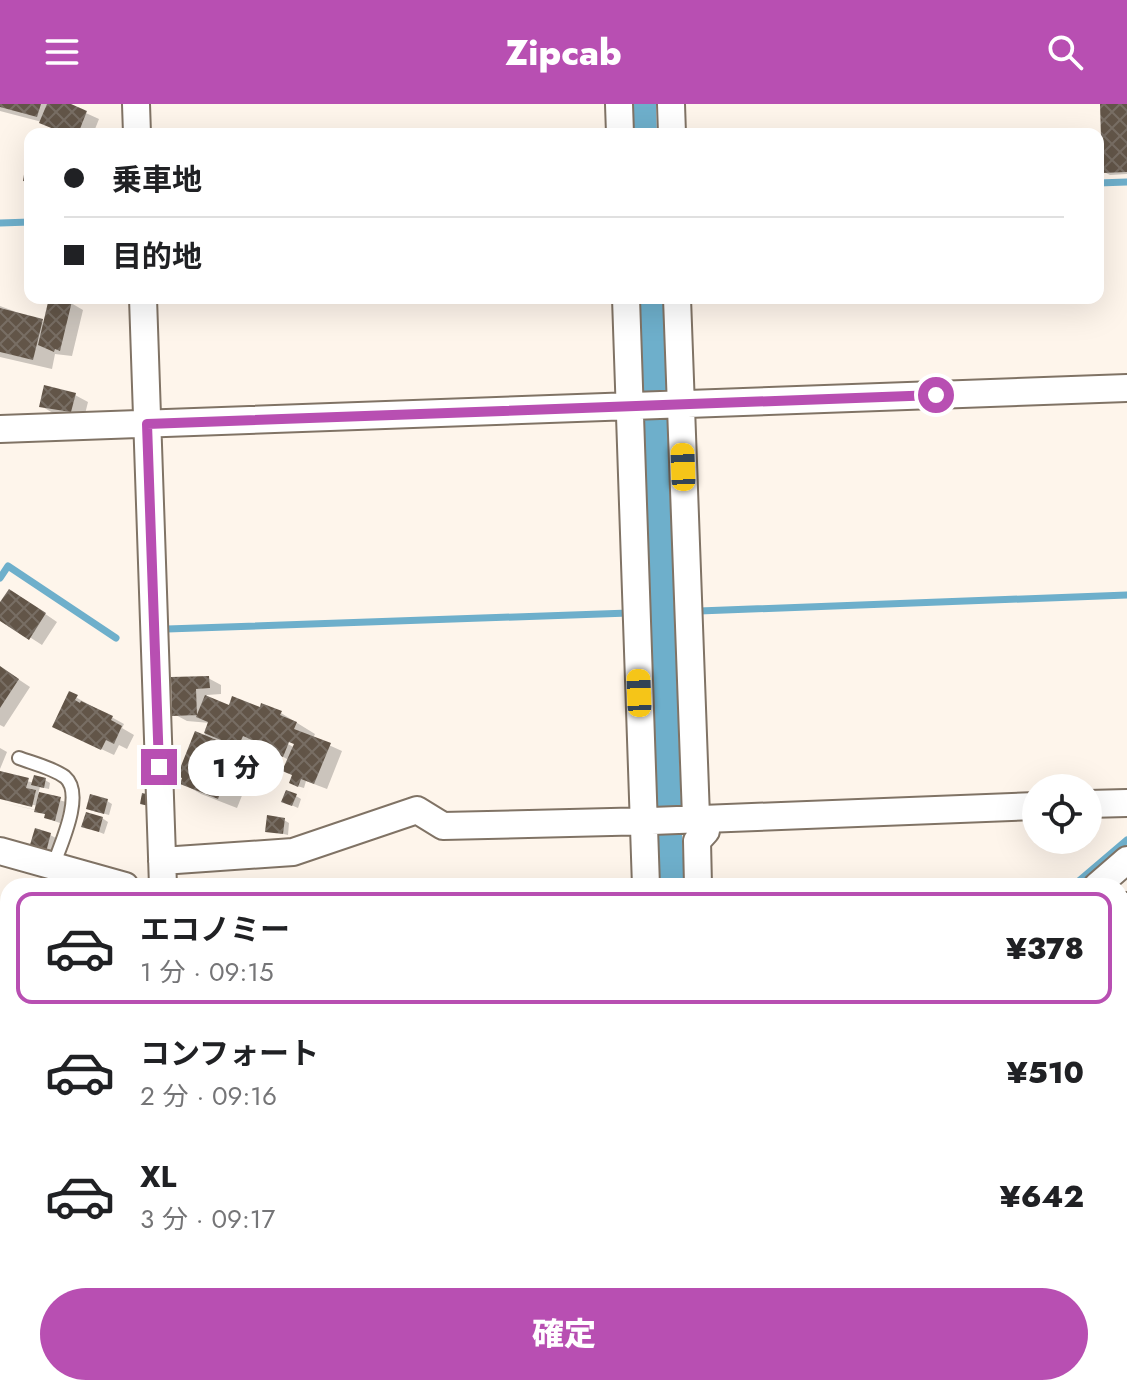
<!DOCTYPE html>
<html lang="ja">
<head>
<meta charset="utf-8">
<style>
  body { margin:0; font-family:Jost,"Noto Sans JP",sans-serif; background:#f6f6f6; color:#202124; height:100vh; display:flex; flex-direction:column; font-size:30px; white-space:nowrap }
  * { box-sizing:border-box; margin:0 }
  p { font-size:26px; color:#757577 }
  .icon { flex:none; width:44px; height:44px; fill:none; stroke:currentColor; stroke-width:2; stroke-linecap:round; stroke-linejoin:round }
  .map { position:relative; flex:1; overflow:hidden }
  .drawer { position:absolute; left:0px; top:774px; width:1128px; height:518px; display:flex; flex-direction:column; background:#fff; border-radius:24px 24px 0 0; box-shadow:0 8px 32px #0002 }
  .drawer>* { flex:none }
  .guide { position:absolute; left:24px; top:24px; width:1080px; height:176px; border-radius:16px; box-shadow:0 8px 32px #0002; display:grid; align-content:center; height:176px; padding:0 40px; background:#fff }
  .fabs { position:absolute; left:1022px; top:670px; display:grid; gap:16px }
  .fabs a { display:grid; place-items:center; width:80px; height:80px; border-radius:50%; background:#fff; box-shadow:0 8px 32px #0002; font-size:40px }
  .end { position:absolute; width:36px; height:36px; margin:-18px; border:10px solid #b84fb2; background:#fff; box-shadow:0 0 0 4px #fff }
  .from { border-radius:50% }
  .bubble { position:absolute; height:56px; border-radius:28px; background:#fff; box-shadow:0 8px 32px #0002; font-size:26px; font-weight:800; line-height:56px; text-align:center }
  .car { position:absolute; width:24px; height:48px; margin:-24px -12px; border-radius:10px; box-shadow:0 0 6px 2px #0007; background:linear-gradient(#f5c518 24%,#345 0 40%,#f5c518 0 76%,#345 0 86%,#f5c518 0) }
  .guide b { display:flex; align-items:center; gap:28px; height:76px; font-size:30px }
  .guide b+b { border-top:2px solid #e0e0e0 }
  .guide i { width:20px; height:20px; background:#202124 }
  ul { padding:14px 0 0; list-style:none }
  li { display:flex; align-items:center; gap:24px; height:112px; margin:0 16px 12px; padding:0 24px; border:4px solid transparent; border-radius:16px }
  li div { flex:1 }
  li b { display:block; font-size:30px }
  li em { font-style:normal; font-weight:800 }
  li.selected { border-color:#b84fb2 }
  li>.icon { width:72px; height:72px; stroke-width:1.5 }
  .button { display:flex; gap:16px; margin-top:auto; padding:16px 40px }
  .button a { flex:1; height:92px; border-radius:48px; background:#b84fb2; color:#fff; font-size:32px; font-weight:800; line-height:92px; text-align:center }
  header { display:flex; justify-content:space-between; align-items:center; height:104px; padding:0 40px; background:#b84fb2; color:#fff; font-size:36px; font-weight:800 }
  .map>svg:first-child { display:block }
  .water { fill:#6eafcb }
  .shadow { fill:#0003; fill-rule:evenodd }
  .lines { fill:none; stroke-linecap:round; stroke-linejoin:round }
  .stream { stroke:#6eafcb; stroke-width:7 }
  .building { fill:url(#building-cross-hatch) }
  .lane-casing { stroke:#807365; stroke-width:16 }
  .street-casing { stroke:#807365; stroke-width:30 }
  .secondary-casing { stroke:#807365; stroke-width:40 }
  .highway-casing { stroke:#807365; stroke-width:48 }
  .lane { stroke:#fff; stroke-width:12 }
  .street { stroke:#fff; stroke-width:26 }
  .secondary { stroke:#fff; stroke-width:36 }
  .highway { stroke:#fff; stroke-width:44 }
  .route { stroke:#b84fb2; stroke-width:10 }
</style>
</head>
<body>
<header><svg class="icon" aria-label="menu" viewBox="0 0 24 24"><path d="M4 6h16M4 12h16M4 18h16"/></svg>Zipcab<svg class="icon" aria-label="search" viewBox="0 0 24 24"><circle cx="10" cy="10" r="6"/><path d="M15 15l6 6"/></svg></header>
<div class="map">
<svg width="1127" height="1291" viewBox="0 0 1127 1291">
  <defs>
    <pattern id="building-cross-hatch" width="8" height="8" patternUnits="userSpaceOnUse" patternTransform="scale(2)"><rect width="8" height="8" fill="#625548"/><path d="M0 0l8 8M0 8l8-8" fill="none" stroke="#786e64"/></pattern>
  </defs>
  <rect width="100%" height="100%" fill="#fef5eb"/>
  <path class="water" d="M631 0H656L657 30H632Z
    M637 194H663L684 782H657Z"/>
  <path class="shadow" d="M0 0H66L99 15 93 30H66L42 18 0 7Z
    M1102 0H1127V70L1110 71 1104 68Z
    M71 199 83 206 72 252 55 250 52 265 0 253V202L46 219Z
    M75 291 88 298 84 314 53 309 41 302Z
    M22 494 57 518 42 541 0 514V502Z
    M0 563 30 583 4 623 0 621Z
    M208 574 221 581V590L207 591V594L230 603 281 609 315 630 313 634 342 647 327 685 306 677 304 684 297 682 289 656 262 642 250 671 256 674 249 691 243 689 237 704 201 690 182 679 210 619 187 617 174 610 173 575ZM279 635 295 640V644Z
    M70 590 124 620 122 624 134 631 127 645 119 641 114 651 67 629Z
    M0 644 7 648 0 665Z
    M0 669 34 679 45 676 50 679 49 685 40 683 38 690 66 698 60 719 51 716 46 713 47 711 35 706 0 698 41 707 42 703 0 693Z
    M296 692 301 695 298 704 289 700Z
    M107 697 112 700 109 711 94 707Z
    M102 714 108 718 104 730 84 722Z
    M284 716 289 719 288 731 267 726Z
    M50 731 56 734 51 750 37 746Z
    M1120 975 1127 979V1070L1120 1076Z
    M1120 1094 1127 1103V1109H1120Z"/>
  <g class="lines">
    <path class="stream" d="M1098 79 1127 78
      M0 119 30 118
      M0 474 8 462 116 534
      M699 507 1127 491
      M167 525 629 509
      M1073 782 1127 736
      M0 944H8
      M369 1291 380 1284"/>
  </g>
  <path class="building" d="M0 0H41L37 13 0 3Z
    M47 0H71L87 7 78 30H66L39 19Z
    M1100 0H1127V68L1102 69Z
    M28 44H30V78L23 77Z
    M49 194 72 197 60 247 55 245 54 248 38 241Z
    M0 204 43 215 33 256 0 248Z
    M44 281 76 289 71 308 39 303Z
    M9 485 46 509 29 536 0 517V498Z
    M0 562 19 575 0 604Z
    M209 572 210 584 196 585 197 611 172 612 171 573Z
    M69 587 78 591 75 596 80 599 81 597 113 612 111 616 122 622 114 640 106 636 101 646 52 623Z
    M205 591 229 601 232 592 260 603 261 599 282 607 280 611 297 618 294 625 331 639 314 680 301 675 298 683 289 679 292 671 282 667 294 640 289 638 283 653 259 643 261 640 243 632 238 643 204 629 208 618 196 613Z
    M195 627 238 645 232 659 238 661 230 682 224 680 218 695 180 680 182 674 177 672Z
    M0 667 29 674 26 684 36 686 32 703 0 695Z
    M34 671 46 674 44 684 31 681Z
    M286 686 297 690 292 702 281 698Z
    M39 688 61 693 55 717 44 714 45 710 34 708Z
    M142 689 152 691 149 702 140 700Z
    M90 690 108 695 104 710 86 705Z
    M86 708 103 713 99 728 81 723Z
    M267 711 285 714 283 730 265 728Z
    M35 724 51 729 46 748 29 744Z
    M1120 980 1127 989V1036L1124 1039 1127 1043V1064L1120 1069Z
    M85 1284H99V1291H85Z"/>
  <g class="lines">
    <defs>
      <path id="lane" d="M19 654C32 659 53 664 65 673 85 690 60 742 53 762"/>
      <path id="street" d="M136 0 137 30
        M619 0 620 30
        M671 0 672 30
        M143 194 163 782
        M626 194 646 782
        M677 194 696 713 706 727 697 737 698 782
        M0 325 1127 284
        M1088 700 1127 699
        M0 747 125 782
        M162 757 293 748 417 706 443 722 652 717 1036 702
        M1097 782 1127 756
        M1120 933 1127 927
        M0 1172 8 1176
        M181 1284V1291
        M388 1291 399 1284
        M720 1291 721 1284"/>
      <path id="secondary" d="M1120 1126H1127
        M0 1250 8 1262
        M23 1284 28 1291
        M675 1291 684 1284"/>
      <path id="highway" d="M1120 817 1127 811
        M1120 875 1127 869
        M496 1291 507 1284
        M574 1291 584 1284"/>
    </defs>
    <use href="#lane" class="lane-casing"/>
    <use href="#street" class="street-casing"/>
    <use href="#secondary" class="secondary-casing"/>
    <use href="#highway" class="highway-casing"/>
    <use href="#lane" class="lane"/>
    <use href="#street" class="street"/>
    <use href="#secondary" class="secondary"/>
    <use href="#highway" class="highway"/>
  </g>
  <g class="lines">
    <path class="route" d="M159 663 147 320 936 291"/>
  </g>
</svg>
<div class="fabs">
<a><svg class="icon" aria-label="locate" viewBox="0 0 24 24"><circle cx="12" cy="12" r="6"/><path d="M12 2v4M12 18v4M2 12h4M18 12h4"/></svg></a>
</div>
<i class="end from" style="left:936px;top:291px"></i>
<i class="end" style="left:159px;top:663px"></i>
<div class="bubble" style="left:188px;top:636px;width:96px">1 分</div>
<i class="car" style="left:683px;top:363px;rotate:358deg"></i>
<i class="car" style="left:639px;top:589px;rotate:358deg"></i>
<div class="guide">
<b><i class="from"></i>乗車地</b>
<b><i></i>目的地</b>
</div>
<section class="drawer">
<ul>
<li class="selected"><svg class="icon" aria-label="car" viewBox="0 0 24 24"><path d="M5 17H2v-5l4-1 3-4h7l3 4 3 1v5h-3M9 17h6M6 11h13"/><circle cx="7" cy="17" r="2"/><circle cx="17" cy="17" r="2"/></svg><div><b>エコノミー</b><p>1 分 · 09:15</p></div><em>¥378</em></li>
<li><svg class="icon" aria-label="car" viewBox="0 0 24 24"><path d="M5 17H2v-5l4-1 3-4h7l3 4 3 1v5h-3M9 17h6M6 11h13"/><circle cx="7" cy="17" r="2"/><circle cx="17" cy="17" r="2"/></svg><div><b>コンフォート</b><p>2 分 · 09:16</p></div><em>¥510</em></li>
<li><svg class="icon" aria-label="car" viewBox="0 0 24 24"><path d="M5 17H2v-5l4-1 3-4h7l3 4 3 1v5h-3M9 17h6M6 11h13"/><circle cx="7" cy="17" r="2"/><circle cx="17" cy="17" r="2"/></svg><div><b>XL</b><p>3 分 · 09:17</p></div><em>¥642</em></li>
</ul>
<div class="button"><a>確定</a></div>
</section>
</div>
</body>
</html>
